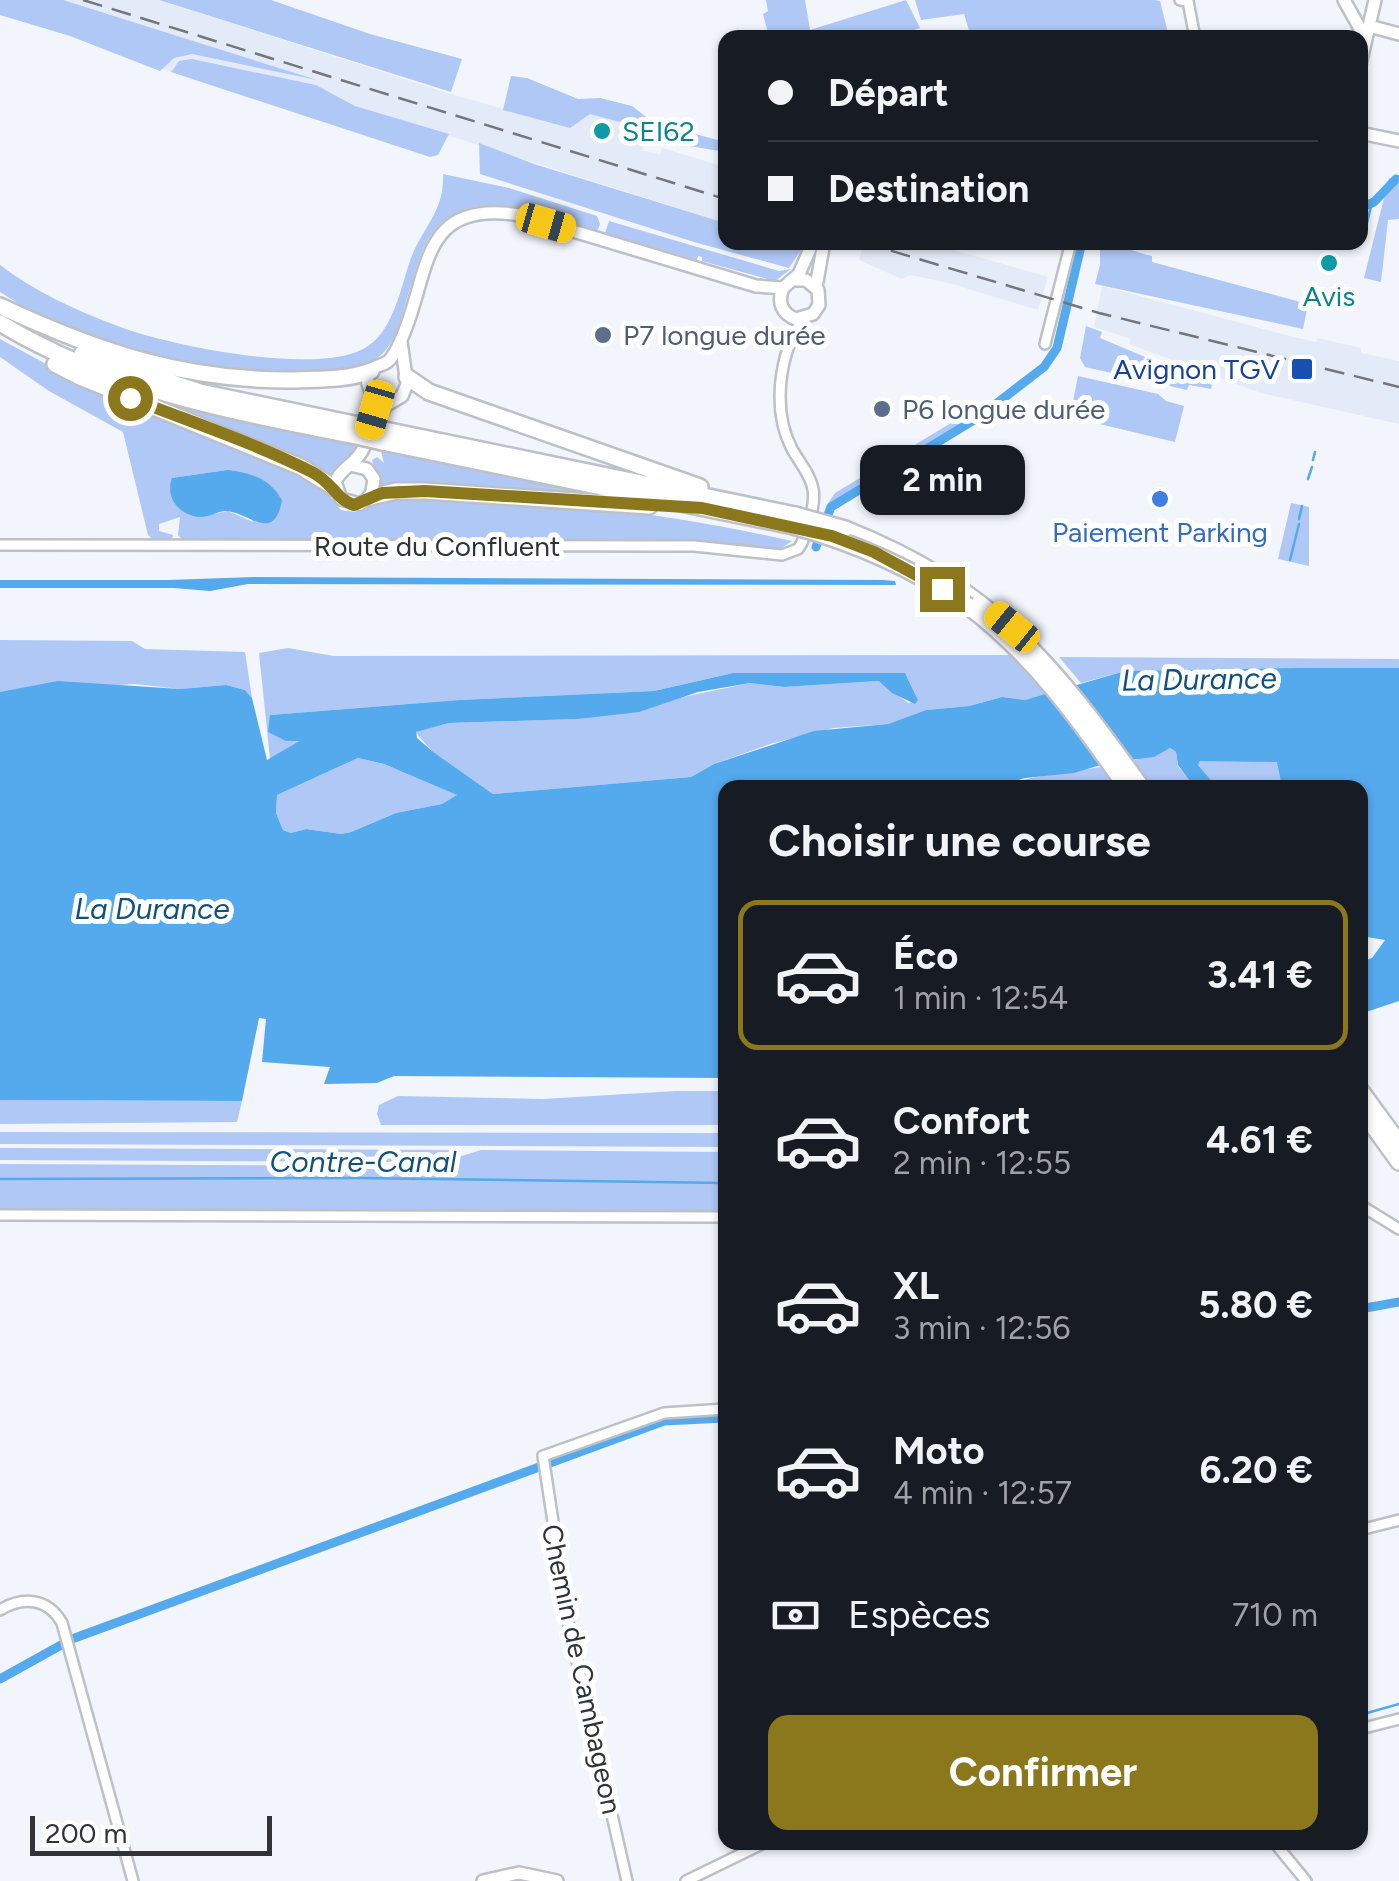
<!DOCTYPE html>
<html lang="fr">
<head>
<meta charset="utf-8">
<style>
  body { margin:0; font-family:Figtree,sans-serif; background:#20242c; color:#f1f3f6; height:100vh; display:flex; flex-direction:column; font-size:38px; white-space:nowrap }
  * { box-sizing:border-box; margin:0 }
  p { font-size:32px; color:#9ea1a6 }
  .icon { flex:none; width:55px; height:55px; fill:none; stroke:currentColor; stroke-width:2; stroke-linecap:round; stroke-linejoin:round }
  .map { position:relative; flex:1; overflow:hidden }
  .panel { position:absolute; left:718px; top:780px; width:650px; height:1070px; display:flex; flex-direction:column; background:#171b24; border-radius:20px; box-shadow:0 2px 8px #0004 }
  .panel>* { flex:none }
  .top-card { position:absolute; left:718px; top:30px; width:650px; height:220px; border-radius:20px; box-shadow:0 2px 8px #0004; display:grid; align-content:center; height:220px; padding:0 50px; background:#171b24 }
  .scale { position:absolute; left:30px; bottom:25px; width:242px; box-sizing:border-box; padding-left:10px; border:5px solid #323336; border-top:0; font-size:28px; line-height:35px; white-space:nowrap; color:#323336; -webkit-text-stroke:8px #fff; paint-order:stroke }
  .end { position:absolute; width:45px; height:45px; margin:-22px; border:12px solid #8b771c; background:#fff; box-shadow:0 0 0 5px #fff }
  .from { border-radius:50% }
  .bubble { position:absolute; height:70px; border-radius:20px; background:#171b24; box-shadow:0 2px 8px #0004; font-size:32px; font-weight:700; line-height:70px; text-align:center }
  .car { position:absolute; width:30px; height:60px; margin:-30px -15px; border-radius:12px; box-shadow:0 0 8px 2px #0007; background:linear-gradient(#f5c518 24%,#345 0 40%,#f5c518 0 76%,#345 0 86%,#f5c518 0) }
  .top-card b { display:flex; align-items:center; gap:35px; height:95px; font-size:38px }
  .top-card b+b { border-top:2px solid #363941 }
  .top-card i { width:25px; height:25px; background:#f1f3f6 }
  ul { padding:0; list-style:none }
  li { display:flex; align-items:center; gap:30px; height:150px; margin:0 20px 15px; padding:0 30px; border:5px solid transparent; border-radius:20px }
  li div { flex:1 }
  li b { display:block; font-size:38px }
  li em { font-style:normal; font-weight:700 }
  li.current { border-color:#8b771c }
  li>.icon { width:90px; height:90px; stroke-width:1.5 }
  h2 { padding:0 50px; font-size:45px; line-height:120px }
  .pay { display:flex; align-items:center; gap:25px; height:110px; padding:0 50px; font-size:38px }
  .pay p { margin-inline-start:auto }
  .action { display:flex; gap:20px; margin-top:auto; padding:20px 50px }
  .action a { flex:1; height:115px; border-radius:20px; background:#8b771c; color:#fff; font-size:40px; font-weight:700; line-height:115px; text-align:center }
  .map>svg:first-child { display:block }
  .built { fill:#e3ebf8 }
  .green { fill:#afc8f5; fill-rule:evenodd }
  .water { fill:#54aaed; fill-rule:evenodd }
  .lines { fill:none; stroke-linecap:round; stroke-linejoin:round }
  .stream { stroke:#54aaed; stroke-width:2.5 }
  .canal { stroke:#54aaed; stroke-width:9 }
  .minor-casing { stroke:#bdc0c6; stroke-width:14 }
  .tertiary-casing { stroke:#bdc0c6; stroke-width:16 }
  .trunk-casing { stroke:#bdc0c6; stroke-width:20 }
  .minor { stroke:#fff; stroke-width:9 }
  .tertiary { stroke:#fff; stroke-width:11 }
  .trunk { stroke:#fff; stroke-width:15 }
  .rail { stroke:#74767a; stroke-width:2.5; stroke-dasharray:20 10; stroke-linecap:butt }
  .trunk-bridge-casing { stroke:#bdc0c6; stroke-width:20; stroke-linecap:butt }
  .trunk-bridge { stroke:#fff; stroke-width:15 }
  .route { stroke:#8b771c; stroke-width:12 }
  .culture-dot { fill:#0f9aa8; stroke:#fff; stroke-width:4 }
  .service-dot { fill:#5c6f8a; stroke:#fff; stroke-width:4 }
  .transit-dot { fill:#1a4fb4; stroke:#fff; stroke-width:4 }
  .shop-dot { fill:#3f7fe0; stroke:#fff; stroke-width:4 }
  .labels { text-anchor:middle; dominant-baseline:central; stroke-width:10; stroke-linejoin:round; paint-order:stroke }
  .culture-label { font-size:28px; fill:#0d838f; stroke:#fff; text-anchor:start }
  .service-label { font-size:28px; fill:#4e5e75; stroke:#fff; text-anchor:start }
  .transit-label { font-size:28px; fill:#164399; stroke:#fff; text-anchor:end }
  .shop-label { font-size:28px; fill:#366cbe; stroke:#fff }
  .street-label { font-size:28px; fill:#323336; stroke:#fff }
  .water-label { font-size:30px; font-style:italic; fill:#12517d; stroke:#fff }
</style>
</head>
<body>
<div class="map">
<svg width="1399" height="1881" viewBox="0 0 1399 1881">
  <rect width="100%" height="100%" fill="#f2f5fc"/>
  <path class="built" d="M0 0H159L451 94 570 128 590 113 635 125 647 138 642 150 660 155 662 148 725 167V223L355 106 316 85 192 59 174 66 171 72Z
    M864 243H930L1048 277 1038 310 949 283 910 275 902 279 859 260Z
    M1102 286 1294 337 1316 342 1318 338 1361 348V353L1399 361V424L1261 393 1129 344 1131 339 1094 327Z"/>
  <path class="green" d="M0 0H63L317 80 192 54 174 58 160 71 70 36 0 15Z
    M159 0H271L370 34 462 59 451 92Z
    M766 0H805L810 30 906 0 920 28 892 37H769L763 14 768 11Z
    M915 0H1154L1160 1 1169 37H971L964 14 921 20Z
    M192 59 316 85 355 106 449 134 438 155 430 157 171 72 179 61Z
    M511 76 527 78 578 99 600 98 632 106 654 123 725 142V152L654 140 644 137 635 126 590 114 570 128 503 110Z
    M479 143 534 164 725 223V242L772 243 780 250 791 243 805 244 789 268 694 242 480 174Z
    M443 174 509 188 597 216 600 224 597 232C543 215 460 176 425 245 418 258 415 274 410 288 403 309 399 336 384 352 334 406 113 352 52 324 34 315 17 302 0 292V265C34 291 75 310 115 325 165 345 323 378 368 346 394 329 401 286 411 258 423 227 445 210 443 174Z
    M1389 178 1399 180V219L1388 220 1381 282 1364 278Z
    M609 221 779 271 791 269 775 281 702 261V257L698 256 697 260 605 233Z
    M1100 243C1118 242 1133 252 1152 256V262L1308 304 1303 329 1095 284 1100 265Z
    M1086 326 1102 332 1100 338 1212 385 1211 389 1189 385 1187 390 1085 367 1080 358Z
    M0 339 85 385 309 477 327 492 341 510C368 515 362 506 382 499 396 494 421 497 436 498 556 499 675 515 792 541L777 551 695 542 182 539 178 535 180 517 159 524V531L173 535 172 539 154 541 148 535 123 432 49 391 0 357ZM227 470 253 522 228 511 199 517 172 478Z
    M1078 376 1158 394 1166 401 1184 406 1175 442 1070 417Z
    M158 400 359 446C351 459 339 465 330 478Z
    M971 401 989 406 826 506 835 493 956 420 962 404 969 405Z
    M381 451 603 495 602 497 381 489 372 460 377 457 384 463Z
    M1291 503 1309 507V566L1278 559Z
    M0 640 132 641 145 649 245 652 252 698 245 690 226 685 180 689 135 684 0 692Z
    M288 648 334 656 1013 655 1049 694 1025 700 1002 697 969 706 926 710 888 724 834 728 770 744 714 764 691 777 493 794 432 751 415 732 449 723 578 719 750 683 784 687 880 681 908 703 918 700 905 673H733L654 691 459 700 270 715 300 740 270 759 259 653Z
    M1059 657 1399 659V668L1125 671 1081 683Z
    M1170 748 1176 752 1178 766 1194 787 996 788C1051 768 1119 772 1170 748Z
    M358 758 384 764 458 795 442 804 396 813 351 832 341 834 306 829 291 833 283 830 276 813 277 795Z
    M1212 758 1278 762 1282 787H1217L1198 765 1200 761Z
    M676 1091H725V1125H381L377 1114 379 1105 398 1096 543 1099Z
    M0 1100 242 1101 237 1122 0 1124Z
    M0 1132 725 1133V1147L0 1144Z
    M0 1148 461 1150V1152L428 1162 0 1160Z
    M481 1150 725 1152V1211L0 1209V1164L404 1166 436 1164Z"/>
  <path class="water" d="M227 470C252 473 269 478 282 500 274 545 248 511 225 511 217 512 209 517 201 517 179 516 165 498 172 478Z
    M254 577 883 580 895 581 896 585 248 584 210 591 174 588H0V580H168Z
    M1297 668H1399V1001L1360 1014V962L1372 958 1385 940 1367 937 1360 915V788L1282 787 1277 762 1200 761 1198 765 1217 787H1194L1178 765 1176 752 1170 748 1154 757 1107 763 1074 773 1025 778 996 787 725 788V1078L394 1076 377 1083 324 1084 330 1067 262 1062 266 1019 259 1018 242 1101 0 1100V692L58 681 180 689 226 685 245 690 252 698 267 760 299 741H286L268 732 270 715 459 700 654 691 733 673H905L918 700 915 704 892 693 879 681 784 687 750 683 698 692 639 712 578 719 449 723 416 732 417 738 432 751 493 794 691 777 714 764 814 731 888 724 926 710 969 706 1002 697 1025 700 1125 671ZM358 758 384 764 457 795 442 804 396 813 351 832 341 834 306 829 291 833 283 830 276 813 277 795Z"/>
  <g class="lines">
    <path class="stream" d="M1367 223 1372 202
      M1313 460 1315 452
      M1308 479 1312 467
      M1299 519 1302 506
      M1290 560 1299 524
      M0 1179 358 1178 725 1183
      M1360 1715 1399 1704"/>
    <path class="canal" d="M1360 208 1374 202 1396 179
      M816 547 831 507 979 417 1044 367 1057 348 1082 242
      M1360 1309 1399 1302
      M0 1679 72 1639 664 1421 725 1418"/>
    <defs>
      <path id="minor" d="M1180 0 1188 1 1195 38
        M1045 344 1071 242
        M0 545 694 546 782 555 798 549 802 543C807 527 816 506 813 489 810 473 798 461 791 447 772 409 779 353 803 319
        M1360 1205 1399 1229
        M0 1215 725 1217
        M1360 1530 1399 1520
        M0 1610C23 1596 48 1598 62 1623L133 1881
        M1360 1729 1399 1719
        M1274 1842 1306 1881
        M627 1881 569 1626 543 1456 664 1413 725 1409
        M686 1881 766 1842"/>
      <path id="tertiary" d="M1344 0 1362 32 1367 34
        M1369 26 1399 34
        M1360 65 1375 0
        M1360 133 1399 141
        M816 287 824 242
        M783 288C777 302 782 314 796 319L813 314 819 305 818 290 806 280H793
        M377 424 385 406 402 396 407 384 401 342
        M350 465 367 469 374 479 371 497 360 504 341 499 335 482C342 466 357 464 364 447 368 435 376 416 375 403 374 392 364 386 369 374 374 364 380 367 387 362 392 359 398 347 400 342 431 277 416 198 520 215L756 286 783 288 799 274 813 242
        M483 1881 519 1873 557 1881"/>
      <path id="trunk" d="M0 306C98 352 185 381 295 380 321 379 346 380 371 371
        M0 323C110 390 231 411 356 436
        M82 354 200 392 359 425
        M55 364 80 377 301 467 335 488
        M407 377 429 392 700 487
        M385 430 795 515
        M382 442 793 526
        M371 497 396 491H425L649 506
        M845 529C993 588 1052 662 1142 788
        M968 606C1034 656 1080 721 1127 788
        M1360 1090 1399 1143
        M1360 1108 1399 1162"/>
    </defs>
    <use href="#minor" class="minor-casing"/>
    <use href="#tertiary" class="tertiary-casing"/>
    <use href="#trunk" class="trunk-casing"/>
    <use href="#minor" class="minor"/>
    <use href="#tertiary" class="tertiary"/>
    <use href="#trunk" class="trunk"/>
    <path class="rail" d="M83 0 725 199
      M862 242 1099 313 1399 387"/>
    <defs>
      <path id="trunk-bridge" d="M359 425 385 430
        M356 436 382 442
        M795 515 845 529
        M793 526C856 543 914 569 968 606"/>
    </defs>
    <use href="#trunk-bridge" class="trunk-bridge-casing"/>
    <use href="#trunk-bridge" class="trunk-bridge"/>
  </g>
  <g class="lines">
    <path class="route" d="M130 398C191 422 255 443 312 472 332 482 337 500 354 505L382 493 425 491 702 508 832 536 874 552 942 589"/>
  </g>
  <g class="culture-dot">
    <circle cx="602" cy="131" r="10"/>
    <circle cx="1329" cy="263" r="10"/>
  </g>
  <g class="service-dot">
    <circle cx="603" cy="335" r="10"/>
    <circle cx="882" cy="409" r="10"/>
  </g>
  <rect class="transit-dot" x="1290" y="357" width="24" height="24" rx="5"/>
  <circle class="shop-dot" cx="1160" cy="499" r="10"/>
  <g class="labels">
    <g class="culture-label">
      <text x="622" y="131">SEI62</text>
      <text x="1329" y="296" text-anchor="middle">Avis</text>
    </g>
    <g class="service-label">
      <text x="623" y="335">P7 longue durée</text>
      <text x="902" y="409">P6 longue durée</text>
    </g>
    <g class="transit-label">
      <text x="1280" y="369">Avignon TGV</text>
    </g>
    <g class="shop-label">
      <text x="1160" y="532">Paiement Parking</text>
    </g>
    <g class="street-label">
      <text x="437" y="546">Route du Confluent</text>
      <text transform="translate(582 1669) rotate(78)">Chemin de Cambageon</text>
    </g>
    <g class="water-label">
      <text transform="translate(1199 679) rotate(-1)">La Durance</text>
      <text x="152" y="908">La Durance</text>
      <text x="363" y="1161">Contre-Canal</text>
    </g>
  </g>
</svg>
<div class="scale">200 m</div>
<i class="end from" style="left:130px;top:398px"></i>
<i class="end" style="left:942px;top:589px"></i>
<div class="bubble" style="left:860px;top:445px;width:165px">2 min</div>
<i class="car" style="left:546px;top:223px;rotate:106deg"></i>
<i class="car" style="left:375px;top:410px;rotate:196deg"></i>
<i class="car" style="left:1012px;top:627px;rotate:309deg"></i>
<div class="top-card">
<b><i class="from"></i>Départ</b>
<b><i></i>Destination</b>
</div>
<section class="panel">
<h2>Choisir une course</h2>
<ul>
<li class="current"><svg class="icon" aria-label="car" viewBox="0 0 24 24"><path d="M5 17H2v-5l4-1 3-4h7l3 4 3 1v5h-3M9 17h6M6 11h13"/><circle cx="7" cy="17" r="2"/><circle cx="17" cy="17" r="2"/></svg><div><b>Éco</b><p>1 min · 12:54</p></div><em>3.41 €</em></li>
<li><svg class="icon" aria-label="car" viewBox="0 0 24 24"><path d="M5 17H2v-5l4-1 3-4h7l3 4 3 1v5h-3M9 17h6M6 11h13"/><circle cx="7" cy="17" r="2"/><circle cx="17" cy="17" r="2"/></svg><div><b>Confort</b><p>2 min · 12:55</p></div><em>4.61 €</em></li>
<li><svg class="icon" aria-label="car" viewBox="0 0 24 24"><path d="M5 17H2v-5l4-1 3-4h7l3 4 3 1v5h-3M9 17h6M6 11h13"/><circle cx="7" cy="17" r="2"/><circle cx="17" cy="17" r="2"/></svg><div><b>XL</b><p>3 min · 12:56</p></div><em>5.80 €</em></li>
<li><svg class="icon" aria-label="car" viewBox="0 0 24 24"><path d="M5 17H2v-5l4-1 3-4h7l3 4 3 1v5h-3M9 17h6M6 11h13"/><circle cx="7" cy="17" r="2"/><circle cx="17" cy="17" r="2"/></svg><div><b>Moto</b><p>4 min · 12:57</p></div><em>6.20 €</em></li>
</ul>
<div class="pay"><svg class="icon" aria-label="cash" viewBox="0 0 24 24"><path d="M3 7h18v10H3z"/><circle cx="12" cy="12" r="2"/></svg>Espèces<p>710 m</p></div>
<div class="action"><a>Confirmer</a></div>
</section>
</div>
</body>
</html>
